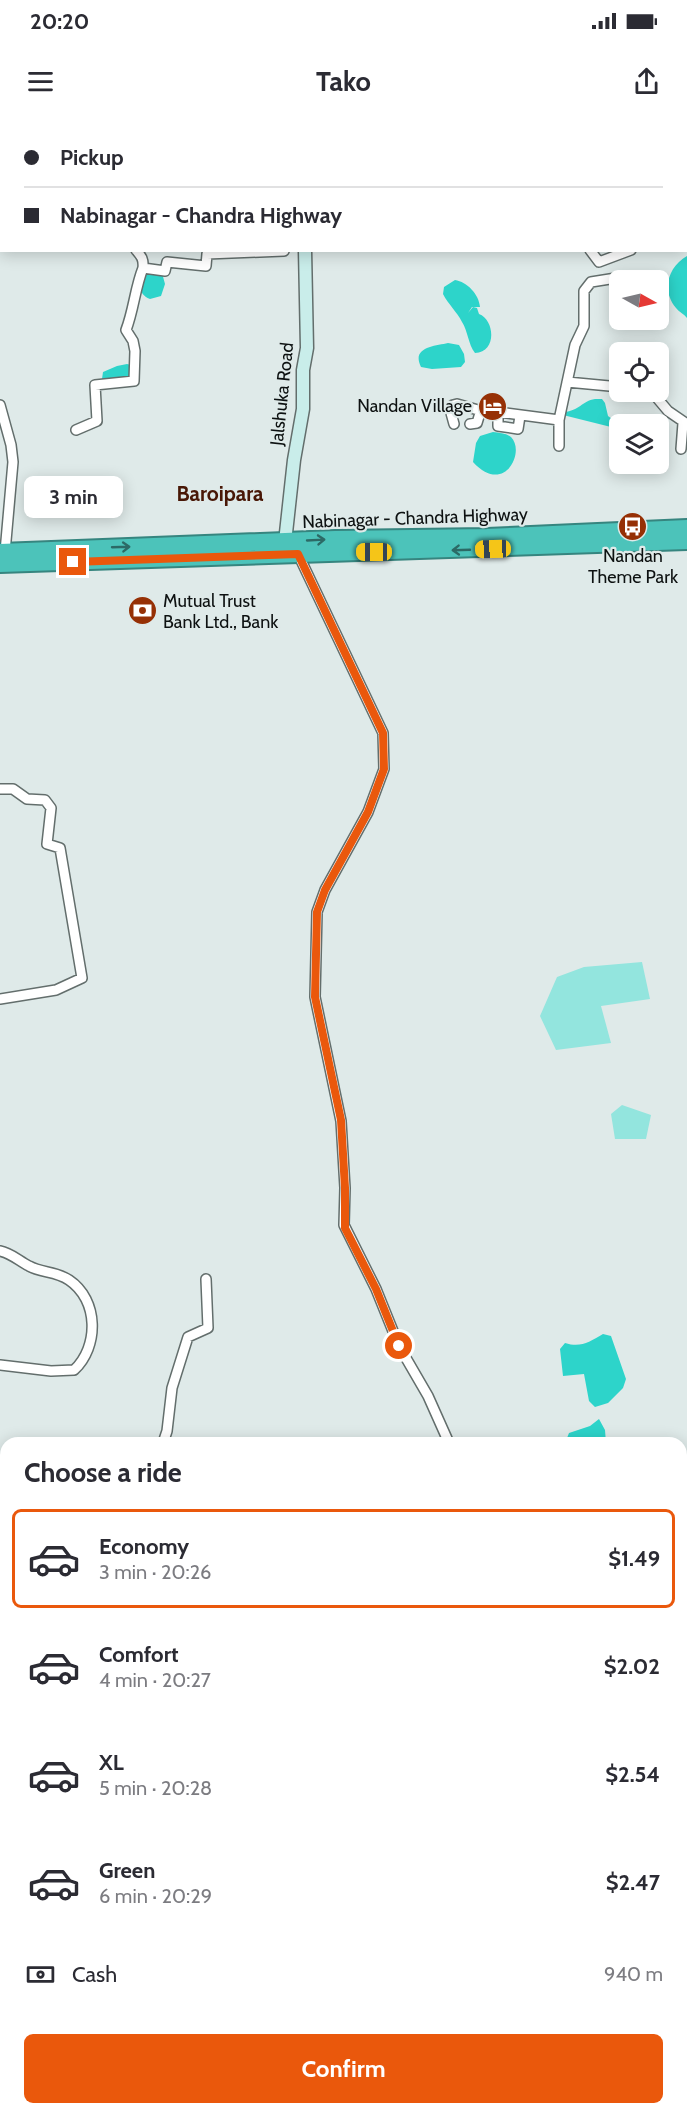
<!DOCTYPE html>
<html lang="en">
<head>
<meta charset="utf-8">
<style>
  body { margin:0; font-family:Cabin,sans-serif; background:#f2f2f3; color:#2b2b33; height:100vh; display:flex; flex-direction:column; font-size:22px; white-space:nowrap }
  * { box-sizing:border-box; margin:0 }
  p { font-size:20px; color:#7c7c81 }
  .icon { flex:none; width:33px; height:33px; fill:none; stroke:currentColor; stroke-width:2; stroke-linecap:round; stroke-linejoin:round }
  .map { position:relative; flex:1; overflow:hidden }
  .sheet { position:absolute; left:0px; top:1317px; width:687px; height:678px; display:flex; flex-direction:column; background:#fff; border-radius:18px 18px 0 0; box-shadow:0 3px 15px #0003 }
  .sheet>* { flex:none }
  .top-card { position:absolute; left:0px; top:0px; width:687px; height:132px; box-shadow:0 3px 15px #0003; display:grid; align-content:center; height:132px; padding:0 24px; background:#fff }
  .needle { width:39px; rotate:98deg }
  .fabs { position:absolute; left:609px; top:150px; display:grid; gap:12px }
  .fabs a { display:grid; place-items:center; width:60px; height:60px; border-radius:9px; background:#fff; box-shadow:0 3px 15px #0003; font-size:30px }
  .end { position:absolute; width:27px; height:27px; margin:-14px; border:8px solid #ea580c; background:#fff; box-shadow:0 0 0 3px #fff }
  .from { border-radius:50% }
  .bubble { position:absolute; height:42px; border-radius:9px; background:#fff; box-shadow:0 3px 15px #0003; font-size:20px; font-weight:700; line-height:42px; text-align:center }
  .car { position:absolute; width:18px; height:36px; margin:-18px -9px; border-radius:8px; box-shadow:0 0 4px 2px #0007; background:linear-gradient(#f5c518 24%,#345 0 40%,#f5c518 0 76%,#345 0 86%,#f5c518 0) }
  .top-card b { display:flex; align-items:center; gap:21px; height:57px; font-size:22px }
  .top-card b+b { border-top:2px solid #e1e1e2 }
  .top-card i { width:15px; height:15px; background:#2b2b33 }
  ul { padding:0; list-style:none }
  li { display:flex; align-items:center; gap:18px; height:99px; margin:0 12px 9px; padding:0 12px; border:3px solid transparent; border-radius:9px }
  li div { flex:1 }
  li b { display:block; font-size:22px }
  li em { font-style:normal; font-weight:700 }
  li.selected { border-color:#ea580c }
  li>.icon { width:54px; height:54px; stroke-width:1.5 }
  h2 { padding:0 24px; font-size:27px; line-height:72px }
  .pay { display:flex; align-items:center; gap:15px; height:66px; padding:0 24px; font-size:22px }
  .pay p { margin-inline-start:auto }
  .cta { display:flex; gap:12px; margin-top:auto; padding:12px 24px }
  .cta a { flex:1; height:69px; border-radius:9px; background:#ea580c; color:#fff; font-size:24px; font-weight:700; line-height:69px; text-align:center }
  .status { display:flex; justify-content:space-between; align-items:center; height:42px; padding:0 30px; background:#fff; direction:ltr }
  .status svg { height:16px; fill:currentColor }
  header { display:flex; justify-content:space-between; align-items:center; height:78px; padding:0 24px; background:#fff; font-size:27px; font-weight:700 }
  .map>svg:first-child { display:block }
  .green { fill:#93e5de }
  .water { fill:#2dd4ca }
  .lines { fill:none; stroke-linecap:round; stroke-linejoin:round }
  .street-casing { stroke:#636e6c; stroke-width:12 }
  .secondary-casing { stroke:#636e6c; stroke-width:15 }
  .highway-casing { stroke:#36857f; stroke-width:20 }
  .street { stroke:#fff; stroke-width:9 }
  .secondary { stroke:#c9edea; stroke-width:12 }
  .highway { stroke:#4cc3ba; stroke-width:16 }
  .oneway { stroke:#2c6a66 }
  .route { stroke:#ea580c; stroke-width:8 }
  .labels { text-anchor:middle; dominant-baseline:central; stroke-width:4.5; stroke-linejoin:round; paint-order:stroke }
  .street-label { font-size:18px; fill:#0d1111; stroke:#dfeae9 }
  .poi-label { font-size:18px; fill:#0d1111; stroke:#dfeae9; text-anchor:end }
  .quarter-label { font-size:21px; font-weight:bold; fill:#481706; stroke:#dfeae9 }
</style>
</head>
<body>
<div class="status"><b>20:20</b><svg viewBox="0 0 49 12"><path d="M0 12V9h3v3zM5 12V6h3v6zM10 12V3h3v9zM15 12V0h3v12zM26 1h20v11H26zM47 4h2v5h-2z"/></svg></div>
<header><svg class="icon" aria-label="menu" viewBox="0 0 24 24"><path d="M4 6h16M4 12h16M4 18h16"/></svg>Tako<svg class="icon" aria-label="share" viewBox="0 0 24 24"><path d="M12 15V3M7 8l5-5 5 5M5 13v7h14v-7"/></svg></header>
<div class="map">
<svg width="687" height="1995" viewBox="0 0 687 1995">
  <rect width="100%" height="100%" fill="#dfeae9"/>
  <path class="green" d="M642 842 650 879 601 886 611 923 556 930 540 896 557 857 584 847Z
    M622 985 651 995 646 1019H615L611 994Z"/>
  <path class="water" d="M687 136V198C684 194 679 192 676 188 661 170 668 147 687 136Z
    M145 152 162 153 165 164 161 176 150 179C136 173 141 163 145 152Z
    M455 160C467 162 479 174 480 187H472L468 193 473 187 477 188 479 194C495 200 497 232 475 233 468 224 468 211 462 202 457 192 448 184 443 174L444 167Z
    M448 223 459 225 464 234 465 242 461 247 432 249 421 247C411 227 435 226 448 223Z
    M127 244 131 245 133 254 129 258 102 259 103 252 117 246Z
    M595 279H602L605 283 608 296 619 304H629H620L619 309 563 295 564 292C579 291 582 281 595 279Z
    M493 312C499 313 506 313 511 317 526 332 504 376 473 342L476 323 480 316Z
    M603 1214 611 1216 626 1259 623 1268 608 1283 595 1287 589 1281 584 1254 563 1256 560 1229 565 1223C581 1228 589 1222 603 1214Z
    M599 1299 605 1310 606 1323H565L569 1313 590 1306Z"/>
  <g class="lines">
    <defs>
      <path id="street" d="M170 0V2
        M189 0H210
        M636 2 638 0
        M686 67 687 68
        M686 121H687
        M136 130C141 136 144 139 143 148
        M208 130 207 134 284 131
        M590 130 599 142 631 130
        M567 262 620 267
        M652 272 668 291 687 304
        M0 285 11 325 13 342 5 432
        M483 290 559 300
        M498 293V306L518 309 520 296
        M454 304 451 293 453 285 457 284 478 290
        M470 304 477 303 480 293
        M76 310 97 301 95 265 134 261 135 231 133 221 126 210C134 189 135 168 143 148L165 151 167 142 206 146 207 134
        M559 326V300L575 225 584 206V171L591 162 616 158
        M681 329 683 303
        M298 434 383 613 384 649 368 692 325 770 317 792 315 877 341 1001 345 1068 344 1105 376 1169 399 1226 428 1276 449 1323
        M0 669H13L27 679 45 680 51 688 47 724 60 728 82 858 56 870 0 879
        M0 1131C11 1133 19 1141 29 1146 41 1153 56 1151 69 1160 99 1180 99 1227 74 1250L51 1251 0 1245
        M163 1323 167 1311 172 1268 188 1217 208 1208 206 1159
        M0 1360 6 1361
        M0 1577 6 1573
        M681 1607H687"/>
      <path id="secondary" d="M302 2V0
        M285 422 294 340 303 289V250L307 228 305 130"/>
      <path id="highway" d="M0 432 335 419 487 417 687 408
        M0 444 687 421"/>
    </defs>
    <use href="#street" class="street-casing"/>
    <use href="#secondary" class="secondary-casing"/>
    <use href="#highway" class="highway-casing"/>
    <use href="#street" class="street"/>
    <use href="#secondary" class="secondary"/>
    <use href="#highway" class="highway"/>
  </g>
  <defs><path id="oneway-shaft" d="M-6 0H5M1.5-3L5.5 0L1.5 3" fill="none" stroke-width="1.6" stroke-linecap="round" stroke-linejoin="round" transform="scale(1.5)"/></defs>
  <g class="oneway">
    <use href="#oneway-shaft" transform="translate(316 420) rotate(-3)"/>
    <use href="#oneway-shaft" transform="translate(121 427) rotate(-2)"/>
    <use href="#oneway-shaft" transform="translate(461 430) rotate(178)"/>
  </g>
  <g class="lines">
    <path class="route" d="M73 442 298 434 383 613 384 649 368 692 325 770 317 792 315 877 341 1000 345 1068V1108L376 1169 399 1226"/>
  </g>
  <defs>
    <symbol id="hotel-disc" viewBox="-11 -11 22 22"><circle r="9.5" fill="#963005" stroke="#dfeae9"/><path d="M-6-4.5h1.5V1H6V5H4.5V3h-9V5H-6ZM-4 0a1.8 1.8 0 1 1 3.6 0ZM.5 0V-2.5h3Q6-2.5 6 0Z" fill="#fff"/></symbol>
    <symbol id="bus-disc" viewBox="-11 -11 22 22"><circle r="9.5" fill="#963005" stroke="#dfeae9"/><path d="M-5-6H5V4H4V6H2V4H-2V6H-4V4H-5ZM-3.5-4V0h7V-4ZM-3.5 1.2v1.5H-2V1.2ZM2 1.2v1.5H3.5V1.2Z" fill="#fff"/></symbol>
    <symbol id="bank-disc" viewBox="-11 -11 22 22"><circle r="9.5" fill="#963005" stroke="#dfeae9"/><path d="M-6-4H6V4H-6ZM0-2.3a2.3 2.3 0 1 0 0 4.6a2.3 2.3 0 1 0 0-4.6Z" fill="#fff"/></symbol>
  </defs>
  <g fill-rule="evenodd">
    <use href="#hotel-disc" x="476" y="270" width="33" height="33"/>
    <use href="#bus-disc" x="616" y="390" width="33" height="33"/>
    <use href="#bank-disc" x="126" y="474" width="33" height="33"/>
  </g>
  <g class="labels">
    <g class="street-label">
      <text transform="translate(282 274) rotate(-84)">Jalshuka Road</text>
      <text transform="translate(415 398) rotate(-2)">Nabinagar - Chandra Highway</text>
    </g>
    <g class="poi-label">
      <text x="472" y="286">Nandan Village</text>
      <text x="633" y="436" text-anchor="middle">Nandan<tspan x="633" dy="21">Theme Park</tspan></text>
      <text x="163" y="481" text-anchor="start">Mutual Trust<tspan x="163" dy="21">Bank Ltd., Bank</tspan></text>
    </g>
    <g class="quarter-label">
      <text x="220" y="373">Baroipara</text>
    </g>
  </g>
</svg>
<div class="fabs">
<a><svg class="needle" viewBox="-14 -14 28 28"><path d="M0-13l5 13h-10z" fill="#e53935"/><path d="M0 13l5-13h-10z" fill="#7c7c81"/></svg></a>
<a><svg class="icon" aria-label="locate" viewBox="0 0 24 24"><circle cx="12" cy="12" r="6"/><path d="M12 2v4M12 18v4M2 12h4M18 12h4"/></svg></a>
<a><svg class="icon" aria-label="layers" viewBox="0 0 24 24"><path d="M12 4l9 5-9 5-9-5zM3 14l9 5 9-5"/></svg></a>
</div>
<i class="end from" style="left:399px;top:1226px"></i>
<i class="end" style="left:73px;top:442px"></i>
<div class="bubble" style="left:24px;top:356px;width:99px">3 min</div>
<i class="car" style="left:493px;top:429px;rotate:268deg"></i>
<i class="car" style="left:374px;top:432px;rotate:270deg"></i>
<div class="top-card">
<b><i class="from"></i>Pickup</b>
<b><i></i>Nabinagar - Chandra Highway</b>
</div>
<section class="sheet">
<h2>Choose a ride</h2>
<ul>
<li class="selected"><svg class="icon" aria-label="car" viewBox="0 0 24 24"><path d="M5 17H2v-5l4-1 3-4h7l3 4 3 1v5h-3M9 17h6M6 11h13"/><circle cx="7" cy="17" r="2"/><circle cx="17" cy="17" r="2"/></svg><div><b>Economy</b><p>3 min · 20:26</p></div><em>$1.49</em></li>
<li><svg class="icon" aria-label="car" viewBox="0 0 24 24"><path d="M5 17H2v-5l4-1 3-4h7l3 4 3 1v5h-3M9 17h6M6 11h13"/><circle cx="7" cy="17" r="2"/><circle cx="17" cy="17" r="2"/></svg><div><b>Comfort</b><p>4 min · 20:27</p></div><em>$2.02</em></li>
<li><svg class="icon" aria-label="car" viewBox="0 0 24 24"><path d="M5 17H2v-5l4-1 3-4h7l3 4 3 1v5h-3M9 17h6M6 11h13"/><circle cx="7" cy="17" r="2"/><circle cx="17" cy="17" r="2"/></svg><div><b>XL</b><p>5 min · 20:28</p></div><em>$2.54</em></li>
<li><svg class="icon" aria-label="car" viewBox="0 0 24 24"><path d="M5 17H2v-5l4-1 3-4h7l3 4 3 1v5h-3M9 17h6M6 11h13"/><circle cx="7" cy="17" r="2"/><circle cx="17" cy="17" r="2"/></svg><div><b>Green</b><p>6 min · 20:29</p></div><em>$2.47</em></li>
</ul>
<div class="pay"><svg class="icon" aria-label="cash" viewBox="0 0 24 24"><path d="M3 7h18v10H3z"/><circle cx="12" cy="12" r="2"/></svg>Cash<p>940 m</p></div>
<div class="cta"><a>Confirm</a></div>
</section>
</div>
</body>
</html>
